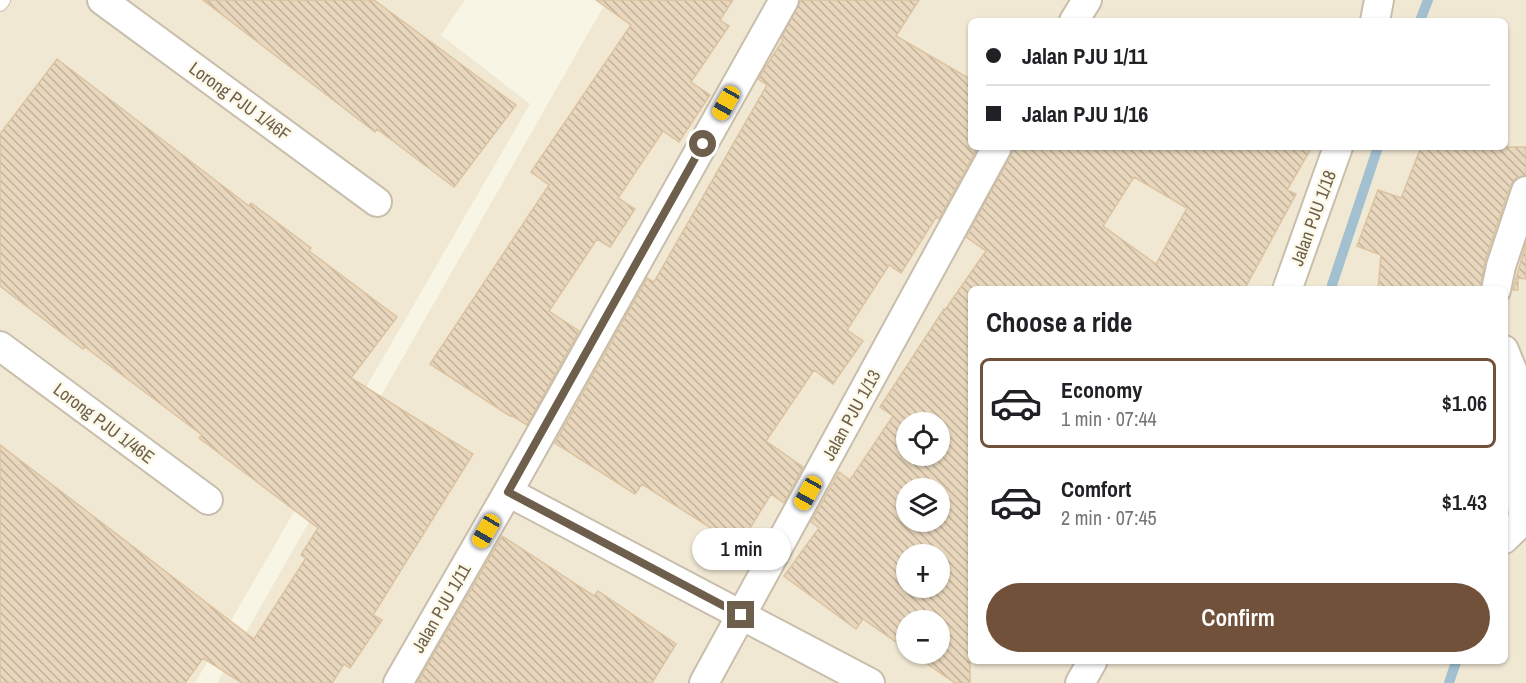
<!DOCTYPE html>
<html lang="en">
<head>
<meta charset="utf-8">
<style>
  body { margin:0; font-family:"Archivo Narrow",sans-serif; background:#f6f6f6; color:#202124; height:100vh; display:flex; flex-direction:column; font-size:22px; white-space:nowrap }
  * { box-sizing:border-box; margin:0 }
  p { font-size:20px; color:#757577 }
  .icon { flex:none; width:33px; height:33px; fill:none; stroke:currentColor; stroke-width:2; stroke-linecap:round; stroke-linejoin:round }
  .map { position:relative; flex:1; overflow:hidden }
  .panel { position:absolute; left:968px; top:286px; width:540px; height:378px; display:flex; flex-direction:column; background:#fff; border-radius:9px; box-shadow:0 2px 4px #0004 }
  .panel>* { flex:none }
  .top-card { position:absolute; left:968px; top:18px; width:540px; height:132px; border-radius:9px; box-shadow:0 2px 4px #0004; display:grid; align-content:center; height:132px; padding:0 18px; background:#fff }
  .tools { position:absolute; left:896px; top:412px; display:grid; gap:12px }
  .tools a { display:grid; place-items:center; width:54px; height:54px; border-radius:50%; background:#fff; box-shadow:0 2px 4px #0004; font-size:30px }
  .end { position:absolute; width:27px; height:27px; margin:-14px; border:8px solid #6e5f4d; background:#fff; box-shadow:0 0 0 3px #fff }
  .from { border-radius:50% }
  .bubble { position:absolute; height:42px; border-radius:21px; background:#fff; box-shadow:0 2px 4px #0004; font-size:20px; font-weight:600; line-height:42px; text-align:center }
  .car { position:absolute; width:18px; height:36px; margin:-18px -9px; border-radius:8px; box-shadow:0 0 4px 2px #0007; background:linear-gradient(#f5c518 24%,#345 0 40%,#f5c518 0 76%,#345 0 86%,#f5c518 0) }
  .top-card b { display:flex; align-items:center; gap:21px; height:57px; font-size:22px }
  .top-card b+b { border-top:2px solid #e0e0e0 }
  .top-card i { width:15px; height:15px; background:#202124 }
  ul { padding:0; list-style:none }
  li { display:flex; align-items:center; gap:18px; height:90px; margin:0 12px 9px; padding:0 6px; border:3px solid transparent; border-radius:9px }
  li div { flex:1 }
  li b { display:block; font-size:22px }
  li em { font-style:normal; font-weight:600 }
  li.current { border-color:#71513a }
  li>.icon { width:54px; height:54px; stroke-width:1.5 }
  h2 { padding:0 18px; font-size:27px; line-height:72px }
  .primary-button { display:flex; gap:12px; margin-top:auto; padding:12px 18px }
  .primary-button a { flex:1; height:69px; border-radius:36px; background:#71513a; color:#fff; font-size:24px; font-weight:600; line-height:69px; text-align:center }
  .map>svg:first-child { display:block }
  .residential { fill:#f0e8d3; fill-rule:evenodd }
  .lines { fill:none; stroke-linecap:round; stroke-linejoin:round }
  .stream { stroke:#a2c0d0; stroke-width:10 }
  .building { fill:url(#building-back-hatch); stroke:#dcc3a1; stroke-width:1.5; fill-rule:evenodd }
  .service-casing { stroke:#c8beac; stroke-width:16 }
  .minor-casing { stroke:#c8beac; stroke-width:32 }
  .service { stroke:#fff; stroke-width:14 }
  .minor { stroke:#fff; stroke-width:28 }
  .route { stroke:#6e5f4d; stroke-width:8 }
  .labels { text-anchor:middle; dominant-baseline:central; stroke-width:5; stroke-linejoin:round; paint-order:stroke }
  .street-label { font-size:18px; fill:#6e5f4d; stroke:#fdf9e9 }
</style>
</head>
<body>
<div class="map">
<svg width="1526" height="683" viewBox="0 0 1526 683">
  <defs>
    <pattern id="building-back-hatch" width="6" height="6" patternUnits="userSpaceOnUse" patternTransform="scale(1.5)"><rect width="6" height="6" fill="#e8d7bc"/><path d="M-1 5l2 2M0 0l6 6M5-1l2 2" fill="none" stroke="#c0b29b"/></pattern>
  </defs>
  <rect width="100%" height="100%" fill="#f9f5e4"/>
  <path class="residential" d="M0 0H465L441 35 530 104 195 683H0Z
    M607 0H1526V683H217ZM970 21H1504V147H970ZM970 290H1504V662H970ZM906 423H939V456H906ZM906 489H939V522H906ZM906 555H939V588H906ZM906 621H939V654H906Z"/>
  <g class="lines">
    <path class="stream" d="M1420 21 1428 0
      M1333 290 1332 285 1378 147
      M1449 683 1456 662"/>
  </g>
  <path class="building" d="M203 0H374L516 105 454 187 377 129 375 132Z
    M596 0H733L720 20 729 26 691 82 710 95 679 142 663 131 618 198 635 209 610 247 597 239 549 311 579 331 527 425 511 415 510 416 430 364 549 185 531 172 631 25Z
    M801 0H919L896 36 970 79V147H978L939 219 936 217 901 273 889 265 847 330 863 341 833 384 814 370 766 441 803 467 784 503 771 494 739 546 642 484 635 494 555 443 647 278 654 282 767 85 758 79 783 40 781 38Z
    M57 59 249 206 251 203 311 248 309 251 397 317 351 378 473 454 373 615 382 620 350 668 344 664 332 683H242L203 658 185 683H0V445L254 639 306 558 301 555 318 528 199 438 202 435 85 347 83 349 0 286V134Z
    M1013 147H1312L1287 190 1296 194 1244 290H970V683H955L913 654H939V621H906V649L863 619 856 629 784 576 819 528 811 522 839 472 850 480 893 416 880 407 944 309 945 310 986 251 966 237 1011 155ZM1134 177 1187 208 1156 264 1103 226ZM906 423H939V456H906ZM906 489H939V522H906ZM906 555H939V588H906Z
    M1421 147H1526V175L1516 178 1510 186 1485 261 1480 290H1378L1381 255 1357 246 1378 190 1401 198Z
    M1526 243V279L1518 278V290H1513Z
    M502 536 594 596 598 591 676 644 652 683H417Z"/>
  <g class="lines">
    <defs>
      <path id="service" d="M0 4 3 0"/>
      <path id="minor" d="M102 0 377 202
        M1074 21 1087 0
        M1375 21 1379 0
        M1287 290 1338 147
        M1496 290 1501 266 1526 191
        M0 346 208 500
        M1504 350 1513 372 1523 520
        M508 492 870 683
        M1504 539 1526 518
        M398 683 508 492 784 0
        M704 683 997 147
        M1080 683 1092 662"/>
    </defs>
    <use href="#service" class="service-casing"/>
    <use href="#minor" class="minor-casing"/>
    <use href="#service" class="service"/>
    <use href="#minor" class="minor"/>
  </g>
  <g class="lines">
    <path class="route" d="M703 144 508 492 741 615"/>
  </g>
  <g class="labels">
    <g class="street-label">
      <text transform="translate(240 101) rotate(36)">Lorong PJU 1/46F</text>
      <text transform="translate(1313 218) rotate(-70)">Jalan PJU 1/18</text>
      <text transform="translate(851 415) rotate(-61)">Jalan PJU 1/13</text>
      <text transform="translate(104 423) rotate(37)">Lorong PJU 1/46E</text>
      <text transform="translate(441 608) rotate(-60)">Jalan PJU 1/11</text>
    </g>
  </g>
</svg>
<div class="tools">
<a><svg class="icon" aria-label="locate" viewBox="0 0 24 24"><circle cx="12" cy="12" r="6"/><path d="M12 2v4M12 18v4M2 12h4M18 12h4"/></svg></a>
<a><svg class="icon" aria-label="layers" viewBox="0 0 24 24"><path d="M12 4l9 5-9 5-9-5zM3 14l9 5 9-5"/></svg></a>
<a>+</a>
<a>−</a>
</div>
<i class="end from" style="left:703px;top:144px"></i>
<i class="end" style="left:741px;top:615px"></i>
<div class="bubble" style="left:692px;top:528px;width:99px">1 min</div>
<i class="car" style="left:726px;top:103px;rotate:209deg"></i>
<i class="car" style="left:808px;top:493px;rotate:209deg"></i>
<i class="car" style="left:486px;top:531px;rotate:210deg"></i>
<div class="top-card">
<b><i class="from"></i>Jalan PJU 1/11</b>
<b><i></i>Jalan PJU 1/16</b>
</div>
<section class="panel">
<h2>Choose a ride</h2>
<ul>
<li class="current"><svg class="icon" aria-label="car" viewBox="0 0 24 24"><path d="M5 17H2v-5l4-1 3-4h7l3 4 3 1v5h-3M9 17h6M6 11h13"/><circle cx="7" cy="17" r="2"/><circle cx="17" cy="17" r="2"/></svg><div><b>Economy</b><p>1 min · 07:44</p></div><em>$1.06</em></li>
<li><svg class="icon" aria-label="car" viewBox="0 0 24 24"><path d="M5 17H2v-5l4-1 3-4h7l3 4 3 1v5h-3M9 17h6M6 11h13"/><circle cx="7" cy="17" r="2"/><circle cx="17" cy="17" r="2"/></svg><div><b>Comfort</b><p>2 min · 07:45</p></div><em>$1.43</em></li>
</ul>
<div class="primary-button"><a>Confirm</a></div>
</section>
</div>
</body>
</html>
